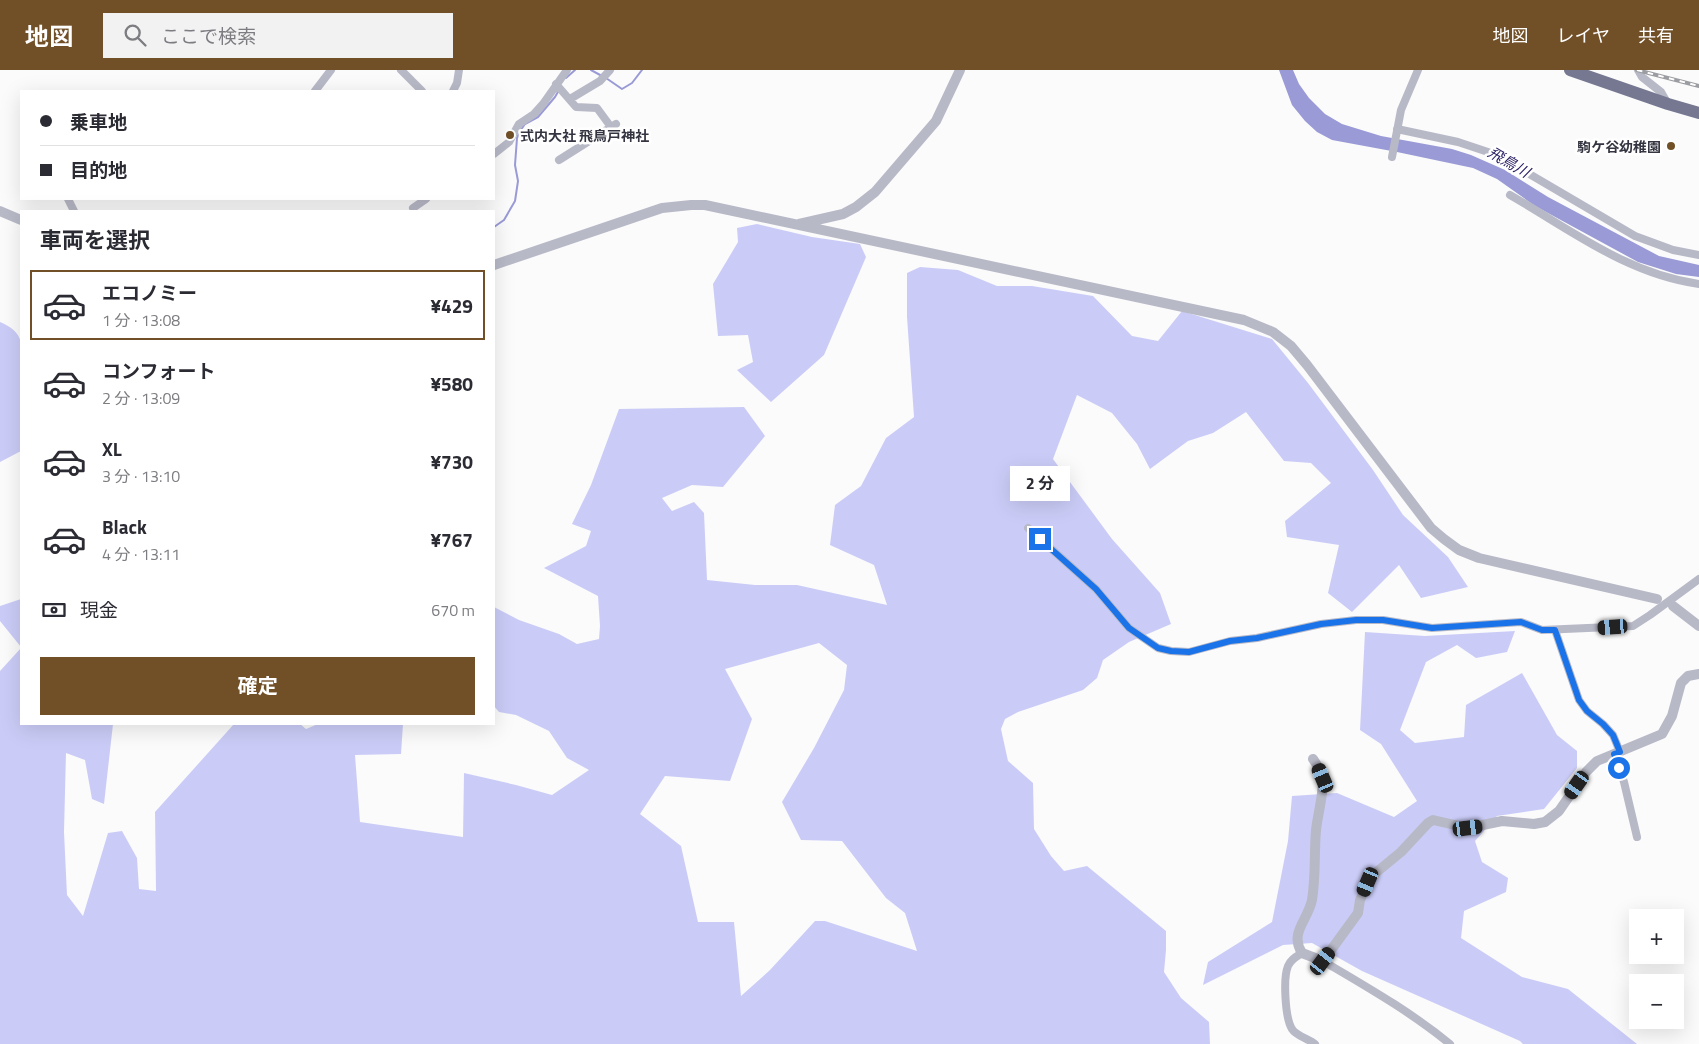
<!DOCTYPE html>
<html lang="ja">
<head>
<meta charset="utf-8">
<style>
  body { margin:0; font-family:"Titillium Web","Noto Sans JP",sans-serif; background:#f2f2f3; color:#2b2b33; height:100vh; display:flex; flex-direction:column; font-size:19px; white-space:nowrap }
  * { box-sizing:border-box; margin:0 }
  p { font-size:16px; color:#7c7c81 }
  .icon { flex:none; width:28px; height:28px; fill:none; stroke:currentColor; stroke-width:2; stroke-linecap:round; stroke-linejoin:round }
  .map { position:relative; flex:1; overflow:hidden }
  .drawer { position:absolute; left:20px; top:140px; width:475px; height:515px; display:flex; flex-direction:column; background:#fff; border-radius:0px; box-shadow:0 5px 20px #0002 }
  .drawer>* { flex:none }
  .top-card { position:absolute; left:20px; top:20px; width:475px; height:110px; border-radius:0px; box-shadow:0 5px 20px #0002; display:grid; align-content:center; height:110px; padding:0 20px; background:#fff }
  .tools { position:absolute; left:1629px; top:839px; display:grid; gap:10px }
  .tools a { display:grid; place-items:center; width:55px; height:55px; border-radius:0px; background:#fff; box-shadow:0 5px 20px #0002; font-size:25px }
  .end { position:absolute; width:22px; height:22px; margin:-11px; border:6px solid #1a73e8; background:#fff; box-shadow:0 0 0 2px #fff }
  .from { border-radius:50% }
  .bubble { position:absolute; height:35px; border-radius:0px; background:#fff; box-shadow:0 5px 20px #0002; font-size:16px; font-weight:700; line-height:35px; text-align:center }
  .car { position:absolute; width:15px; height:30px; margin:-15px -8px; border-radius:6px; box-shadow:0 0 4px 1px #0007; background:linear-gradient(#222 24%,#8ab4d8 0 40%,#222 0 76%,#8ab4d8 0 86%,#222 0) }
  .top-card b { display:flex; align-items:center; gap:18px; height:48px; font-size:19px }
  .top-card b+b { border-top:1px solid #e1e1e2 }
  .top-card i { width:12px; height:12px; background:#2b2b33 }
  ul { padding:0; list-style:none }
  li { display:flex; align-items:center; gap:15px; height:70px; margin:0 10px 8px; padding:0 10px; border:2px solid transparent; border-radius:0px }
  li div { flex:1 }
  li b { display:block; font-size:19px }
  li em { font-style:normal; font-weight:700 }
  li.active { border-color:#714f27 }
  li>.icon { width:45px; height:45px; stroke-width:1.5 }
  h2 { padding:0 20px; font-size:22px; line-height:60px }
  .pay { display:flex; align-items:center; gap:12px; height:55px; padding:0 20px; font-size:19px }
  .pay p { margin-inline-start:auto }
  .primary-button { display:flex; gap:10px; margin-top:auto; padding:10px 20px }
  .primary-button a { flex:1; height:58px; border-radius:0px; background:#714f27; color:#fff; font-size:20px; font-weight:700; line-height:58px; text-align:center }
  header { display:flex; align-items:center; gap:30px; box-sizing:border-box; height:70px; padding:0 25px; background:#714f27; color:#fff }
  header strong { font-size:24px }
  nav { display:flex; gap:28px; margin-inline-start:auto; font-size:18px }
  .search { width:350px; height:45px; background:#f2f2f3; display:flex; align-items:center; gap:12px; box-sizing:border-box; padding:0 18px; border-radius:0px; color:#7c7c81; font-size:19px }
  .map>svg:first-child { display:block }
  .green { fill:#caccf7; fill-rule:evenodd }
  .water { fill:#999ad6 }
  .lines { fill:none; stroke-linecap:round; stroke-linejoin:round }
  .stream { stroke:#999ad6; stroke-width:2 }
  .minor { stroke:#b8b9c7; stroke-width:8 }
  .tertiary { stroke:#b8b9c7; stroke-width:10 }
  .trunk { stroke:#767892; stroke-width:12 }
  .rail-casing { stroke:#9c9da2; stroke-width:4 }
  .rail { stroke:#fff; stroke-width:2; stroke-dasharray:5.5; stroke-linecap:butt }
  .route { stroke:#1a73e8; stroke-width:6 }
  .poi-dot { fill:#714f27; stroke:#fff; stroke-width:2 }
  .labels { text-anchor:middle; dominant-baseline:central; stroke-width:5; stroke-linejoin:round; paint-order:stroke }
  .poi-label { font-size:14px; font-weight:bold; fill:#343541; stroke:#fff; text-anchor:start }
  .water-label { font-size:15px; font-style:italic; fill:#261b61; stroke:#fff }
</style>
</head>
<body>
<header>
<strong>地図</strong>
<div class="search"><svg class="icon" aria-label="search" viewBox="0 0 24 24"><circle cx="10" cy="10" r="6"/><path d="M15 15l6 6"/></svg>ここで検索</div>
<nav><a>地図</a><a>レイヤ</a><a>共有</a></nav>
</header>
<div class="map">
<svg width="1699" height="974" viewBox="0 0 1699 974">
  <rect width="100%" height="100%" fill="#fbfbfb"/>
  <path class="green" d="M757 154 812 167 860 174 866 187 824 285 771 332 737 300 753 292 748 265 718 266 713 214 738 172 737 158Z
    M920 197 958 200 997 216H1032L1093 226 1132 266 1158 271 1182 241 1272 269 1308 313 1373 400 1403 445 1448 487 1468 517 1421 528 1399 495 1352 542 1328 523 1339 475 1287 467 1285 451 1331 413 1311 393 1284 391 1246 342 1213 363 1188 371 1150 399 1137 374 1112 343 1077 325 1053 389 1112 469 1160 523 1171 554 1129 572 1103 590 1097 608 1083 620 1018 642 1005 649 1001 659 1008 691 1033 713 1034 759 1051 786 1064 801 1087 796 1166 861V880L1164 902 1181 928 1209 952 1210 974H0V601L21 578V654H113L104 734 92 729 85 690 66 683 64 762 67 825 83 846 108 763 122 761 137 788 139 819 156 821 155 742 234 654H300L306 659 318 654H403L401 684 355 685 360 752 463 767 464 703 516 715 552 725 589 700 567 688 549 661 516 645 499 642 494 636V537L519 550 559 564 577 574 599 569 600 556 598 526 544 498 586 476 591 461 572 454 591 415 619 339 744 337 765 366 723 417 692 415 662 428 672 441 694 432 704 443 707 510 755 515H797L887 535 874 495 830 475 835 435 861 416 886 368 914 347 907 247V203ZM819 573 847 595 844 620 814 678 782 732 801 770 842 771 886 828 905 843 917 881 825 851H815L770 900 741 926 734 852H698L681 776 640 744 665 706 730 711 752 649 725 599Z
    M0 252C11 257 18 261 21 273V381L0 392Z
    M21 529V577L0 551V536Z
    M1515 561 1507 582 1476 588 1457 575 1426 592 1400 660 1415 673 1464 667 1466 635 1522 603 1557 665 1577 681V698L1544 739 1497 746 1475 771 1482 792 1508 808 1506 822 1464 841 1461 868 1522 907 1568 919 1637 974H1523L1520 971 1362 901 1312 873 1283 875 1203 915 1208 892 1272 852 1288 771 1292 726 1337 723 1394 747 1417 731 1381 674 1360 660 1365 562 1425 566Z"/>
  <path class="water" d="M1279 0H1293L1299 14 1309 28 1325 44 1342 54 1381 66 1452 79 1471 85 1505 100 1548 127 1659 186 1699 195V207L1676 204 1638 192 1535 136 1497 109 1473 98 1397 82 1332 70 1317 62 1305 51 1292 35Z"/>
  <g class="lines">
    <path class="stream" d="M591 0 602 6
      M566 8 575 0
      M606 8 622 19 632 13 642 0
      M494 157 504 150 515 131 518 111 515 95 517 68 520 61 525 54 538 47 555 27 559 20"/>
    <path class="minor" d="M401 0 422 21
      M1638 0 1642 7 1661 22 1668 34
      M556 14 576 37 597 38 611 57
      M315 21 331 0
      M453 21 457 13 459 0
      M570 29 600 11 610 0
      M1397 59 1458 72 1497 85 1635 166 1673 180 1699 185
      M494 84 509 72 519 54 534 44 543 34 567 0
      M1392 87 1401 40 1418 0
      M559 90 616 54
      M1510 125C1571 160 1627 204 1699 214
      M68 129 74 141
      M413 138 426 129
      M1028 458 1096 519 1129 558 1158 578 1171 581 1189 582 1230 571 1257 568 1321 554 1356 550H1383L1432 558 1521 552 1542 560 1633 556 1650 545 1699 509
      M1555 560 1579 630 1587 641 1603 654 1613 665 1620 682
      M1615 684 1624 712 1637 767
      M1302 883C1296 887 1291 889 1288 896 1283 908 1285 948 1292 959 1296 966 1309 969 1315 974
      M1323 891C1367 917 1411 942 1450 974"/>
    <path class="tertiary" d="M0 141 21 150
      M799 154 843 144 856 137 875 122 936 51 960 0
      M494 195 662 138 691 135H705L1244 250 1273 262 1291 276 1307 295 1431 458 1444 469 1459 480 1479 488 1657 529
      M1673 536 1699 556
      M1313 689C1317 695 1323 703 1323 710 1323 727 1318 743 1316 760 1314 783 1316 806 1312 830 1308 850 1289 863 1302 883L1323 891 1358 843 1360 830 1368 812 1373 805 1401 782 1428 753 1433 750 1468 758 1502 751 1534 754 1545 752 1559 741 1586 702 1597 691 1662 664 1672 646 1681 613 1688 606 1699 604"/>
    <path class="trunk" d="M1570 0 1668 34 1699 43"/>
    <defs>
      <path id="rail" d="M1637 0 1699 16"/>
    </defs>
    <use href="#rail" class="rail-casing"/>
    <use href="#rail" class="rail"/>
  </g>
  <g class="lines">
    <path class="route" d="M1040 469 1096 519 1129 558 1158 578 1171 581 1189 582 1230 571 1257 568 1321 554 1356 550H1383L1432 558 1521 552 1542 560H1555L1579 630 1587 641 1603 654 1613 665 1620 682 1614 684 1619 698"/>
  </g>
  <g class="poi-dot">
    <circle cx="510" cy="65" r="5"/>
    <circle cx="1671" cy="76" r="5"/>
  </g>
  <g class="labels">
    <g class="poi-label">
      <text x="520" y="65">式内大社 飛鳥戸神社</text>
      <text x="1661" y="76" text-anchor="end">駒ケ谷幼稚園</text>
    </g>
    <g class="water-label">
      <text transform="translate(1509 92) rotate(30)">飛鳥川</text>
    </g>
  </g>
</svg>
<div class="tools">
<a>+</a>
<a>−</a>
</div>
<i class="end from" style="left:1619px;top:698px"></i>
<i class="end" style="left:1040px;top:469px"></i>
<div class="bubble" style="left:1010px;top:396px;width:60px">2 分</div>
<i class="car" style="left:1613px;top:557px;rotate:266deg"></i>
<i class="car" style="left:1323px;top:708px;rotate:337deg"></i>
<i class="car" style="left:1577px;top:715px;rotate:215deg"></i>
<i class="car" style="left:1468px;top:758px;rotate:83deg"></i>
<i class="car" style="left:1368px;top:812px;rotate:203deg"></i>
<i class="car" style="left:1323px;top:891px;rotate:37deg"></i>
<div class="top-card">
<b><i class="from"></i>乗車地</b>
<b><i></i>目的地</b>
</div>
<section class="drawer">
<h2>車両を選択</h2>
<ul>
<li class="active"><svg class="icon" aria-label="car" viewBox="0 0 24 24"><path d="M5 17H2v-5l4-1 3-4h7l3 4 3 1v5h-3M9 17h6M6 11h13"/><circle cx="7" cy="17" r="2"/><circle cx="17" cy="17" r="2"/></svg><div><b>エコノミー</b><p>1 分 · 13:08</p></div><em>¥429</em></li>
<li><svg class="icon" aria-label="car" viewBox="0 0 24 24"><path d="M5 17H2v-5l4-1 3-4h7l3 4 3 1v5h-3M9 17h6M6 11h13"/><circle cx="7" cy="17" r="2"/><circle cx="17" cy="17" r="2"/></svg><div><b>コンフォート</b><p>2 分 · 13:09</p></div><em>¥580</em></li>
<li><svg class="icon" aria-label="car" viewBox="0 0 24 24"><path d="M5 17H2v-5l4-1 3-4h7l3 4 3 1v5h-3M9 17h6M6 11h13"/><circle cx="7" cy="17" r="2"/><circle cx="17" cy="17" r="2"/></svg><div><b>XL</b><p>3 分 · 13:10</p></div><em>¥730</em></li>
<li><svg class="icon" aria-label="car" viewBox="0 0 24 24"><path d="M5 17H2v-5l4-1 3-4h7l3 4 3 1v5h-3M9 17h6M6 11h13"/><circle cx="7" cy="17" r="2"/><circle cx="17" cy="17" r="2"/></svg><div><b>Black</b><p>4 分 · 13:11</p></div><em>¥767</em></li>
</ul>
<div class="pay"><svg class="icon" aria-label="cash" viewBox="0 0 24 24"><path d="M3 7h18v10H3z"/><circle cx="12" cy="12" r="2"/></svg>現金<p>670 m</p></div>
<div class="primary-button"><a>確定</a></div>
</section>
</div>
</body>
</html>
